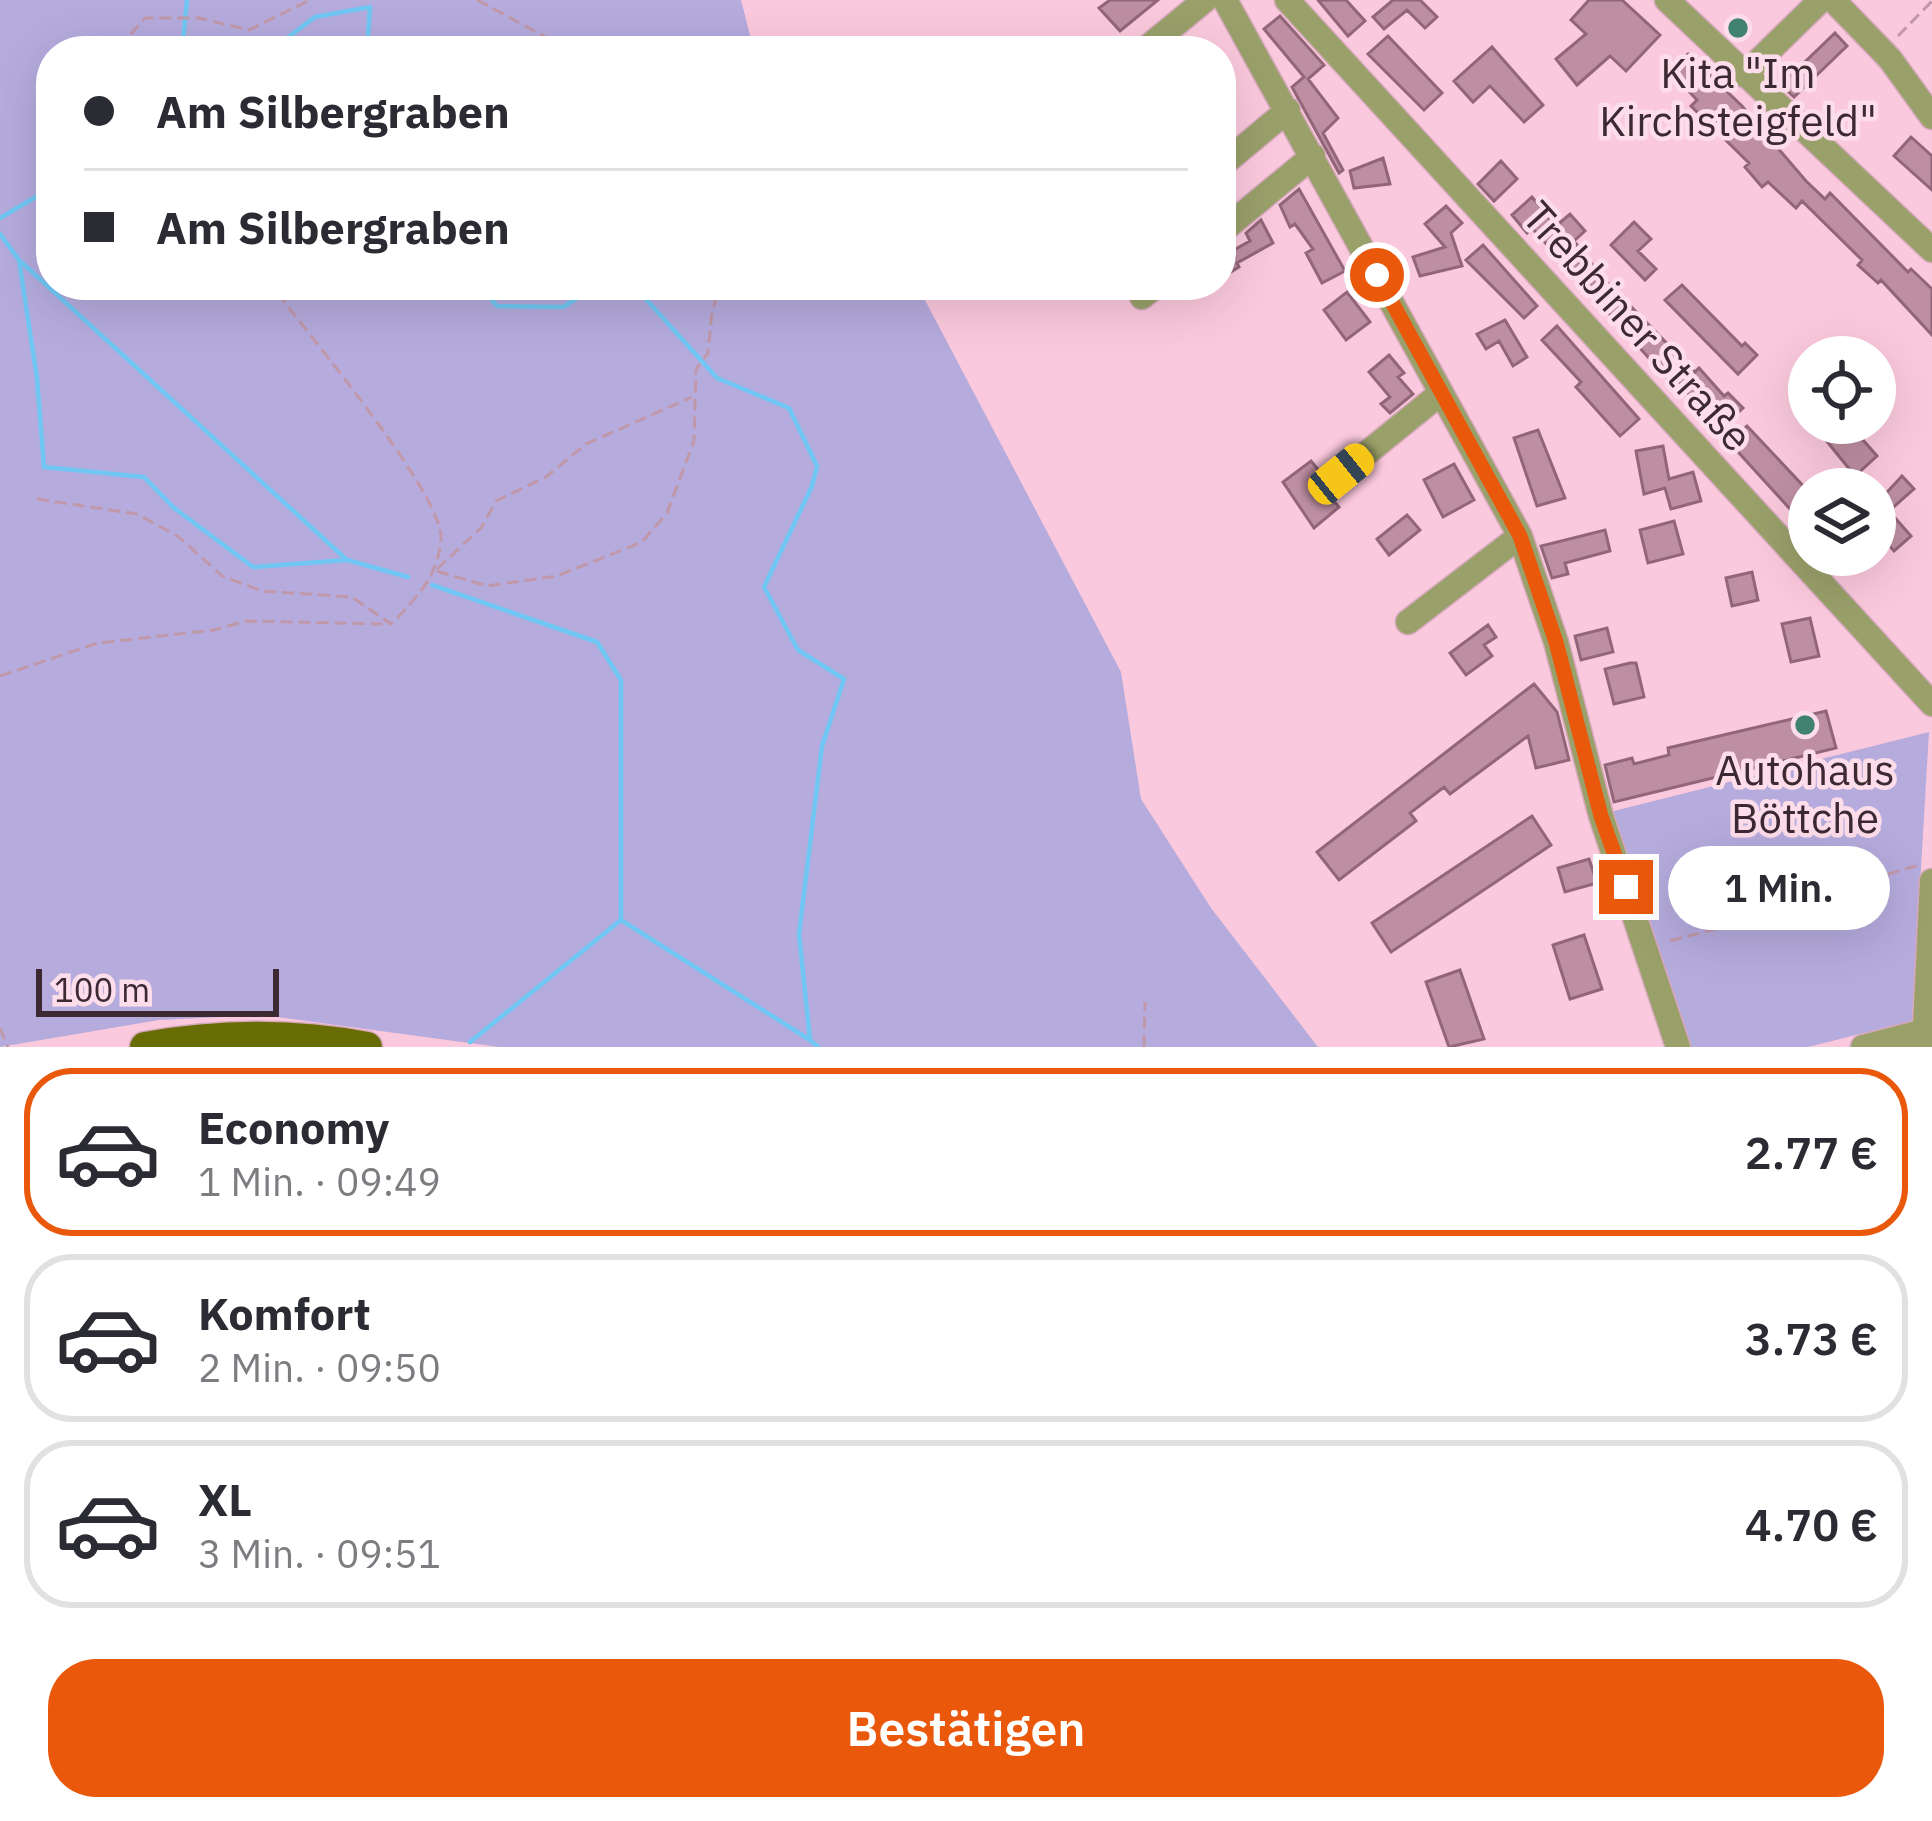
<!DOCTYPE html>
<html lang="de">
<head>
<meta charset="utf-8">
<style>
  body { margin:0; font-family:"IBM Plex Sans",sans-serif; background:#f2f2f3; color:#2b2b33; height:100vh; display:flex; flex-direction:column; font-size:45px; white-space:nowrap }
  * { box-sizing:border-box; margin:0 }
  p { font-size:39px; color:#7c7c81 }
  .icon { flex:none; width:66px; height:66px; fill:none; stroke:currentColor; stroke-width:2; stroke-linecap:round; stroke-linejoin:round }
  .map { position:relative; height:1047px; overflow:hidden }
  .panel { display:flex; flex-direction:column; background:#fff; flex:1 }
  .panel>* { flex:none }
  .guide { position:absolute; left:36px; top:36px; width:1200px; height:264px; border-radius:48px; box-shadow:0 12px 48px #0002; display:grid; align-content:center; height:264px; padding:0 48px; background:#fff }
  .fabs { position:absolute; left:1788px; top:336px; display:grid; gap:24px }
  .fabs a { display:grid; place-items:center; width:108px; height:108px; border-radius:50%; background:#fff; box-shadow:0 12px 48px #0002; font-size:60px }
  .scale { position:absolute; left:36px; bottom:30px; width:243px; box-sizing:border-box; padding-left:12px; border:6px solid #3c2931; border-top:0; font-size:33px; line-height:42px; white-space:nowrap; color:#3c2931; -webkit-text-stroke:9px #fcdde9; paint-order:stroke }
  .end { position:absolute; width:54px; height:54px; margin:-27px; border:15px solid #ea580c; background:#fff; box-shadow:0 0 0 6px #fff }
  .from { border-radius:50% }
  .bubble { position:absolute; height:84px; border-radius:42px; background:#fff; box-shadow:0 12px 48px #0002; font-size:39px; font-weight:600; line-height:84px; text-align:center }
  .car { position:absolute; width:36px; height:72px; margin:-36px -18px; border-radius:15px; box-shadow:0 0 9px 3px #0007; background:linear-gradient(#f5c518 24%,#345 0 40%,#f5c518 0 76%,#345 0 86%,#f5c518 0) }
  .guide b { display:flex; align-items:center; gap:42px; height:114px; font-size:45px }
  .guide b+b { border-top:3px solid #e1e1e2 }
  .guide i { width:30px; height:30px; background:#2b2b33 }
  ul { padding:21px 0 0; list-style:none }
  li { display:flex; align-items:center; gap:36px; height:168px; margin:0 24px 18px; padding:0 24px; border:6px solid #e1e1e2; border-radius:48px }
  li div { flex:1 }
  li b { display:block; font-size:45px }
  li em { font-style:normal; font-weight:600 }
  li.current { border-color:#ea580c }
  li>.icon { width:108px; height:108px; stroke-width:1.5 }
  .primary-button { display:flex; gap:24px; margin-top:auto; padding:24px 48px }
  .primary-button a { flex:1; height:138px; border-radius:48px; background:#ea580c; color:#fff; font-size:48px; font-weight:600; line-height:138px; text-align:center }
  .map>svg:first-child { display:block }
  .green { fill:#b5abdd }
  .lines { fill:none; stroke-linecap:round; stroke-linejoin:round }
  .stream { stroke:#70c7f4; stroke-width:4.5 }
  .building { fill:#be8fa2; stroke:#926678; stroke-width:3 }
  .minor-casing { stroke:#d5a9bb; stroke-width:27 }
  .major-casing { stroke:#d5a9bb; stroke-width:33 }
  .path { stroke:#c198a9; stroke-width:3; stroke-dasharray:12 6; stroke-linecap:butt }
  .minor { stroke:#9aa06a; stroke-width:24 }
  .major { stroke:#676c03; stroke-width:30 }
  .route { stroke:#ea580c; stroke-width:15 }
  .poi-dot { fill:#41816f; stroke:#fcdde9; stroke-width:4.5 }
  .labels { text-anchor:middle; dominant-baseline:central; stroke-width:9; stroke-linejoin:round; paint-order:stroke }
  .poi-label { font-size:42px; fill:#3c2931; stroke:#fcdde9 }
  .street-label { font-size:42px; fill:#3c2931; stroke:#fcdde9 }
</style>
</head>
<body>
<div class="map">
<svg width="1932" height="1047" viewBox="0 0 1932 1047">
  <rect width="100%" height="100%" fill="#fbc9dd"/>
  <path class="green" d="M0 0H741L754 51H51V285H917L1121 672 1141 799 1211 908 1318 1047H499L262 1015 159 1020 0 1047Z
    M1929 732 1912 1021 1808 1047H1690L1610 812Z"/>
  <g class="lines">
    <path class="stream" d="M182 51 187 0
      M270 51 315 17 370 7 367 51
      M0 218 51 188
      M0 234 19 260 347 560 408 577
      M19 260 37 378 44 467 144 477 174 508 253 567 347 560
      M479 285 497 306 563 307 592 289 618 288 645 298 717 378 789 408 817 466 812 486 764 587 798 650 844 679 822 746 799 934 810 1040 818 1047
      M432 585 597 642 621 680V920L810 1040
      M470 1042 621 920"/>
  </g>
  <path class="building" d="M1110 0H1158L1120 31 1099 8Z
    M1318 0H1346L1365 21 1348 36Z
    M1393 0H1420L1437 17 1425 28 1407 10 1384 29 1373 17Z
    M1589 0H1622L1660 35 1626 71 1610 56 1577 85 1556 59 1586 34 1571 20Z
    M1280 16 1324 65 1308 79 1338 118 1323 133 1343 170 1339 173 1292 87 1304 77 1264 29Z
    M1835 33 1847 46 1794 97 1781 85Z
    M1388 36 1442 93 1424 110 1368 54Z
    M1492 47 1543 105 1524 122 1490 86 1473 102 1454 81Z
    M1688 54 1742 106 1806 181 1825 199 1830 193 1908 272 1911 269 1932 289V335L1881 280 1878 283 1858 265 1862 260 1802 201 1796 208 1768 182 1762 187 1745 167 1749 163 1691 106 1697 100 1670 71Z
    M1911 137 1932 156V190L1894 156Z
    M1383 158 1390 184 1354 188 1350 171Z
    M1501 161 1517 179 1494 201 1478 184Z
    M1299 189 1345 271 1322 283 1306 253 1313 249 1295 224 1290 227 1280 205Z
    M1532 197 1556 226 1570 214 1585 231 1574 241 1602 277 1695 372 1699 368 1724 396 1728 393 1743 408 1728 422 1701 394 1694 400 1670 373 1666 377 1532 228 1527 233 1512 215Z
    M1446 206 1462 223 1451 233 1462 266 1420 276 1413 257 1445 247 1425 224Z
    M1261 220 1273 243 1237 263 1239 267 1221 278V257L1250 241 1246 233Z
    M1634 222 1651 239 1638 251 1656 269 1645 280 1611 245Z
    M1483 245 1537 306 1524 318 1466 260Z
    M1682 285 1742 346 1745 343 1757 355 1738 374 1665 300Z
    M1347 292 1370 322 1346 340 1324 310Z
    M1505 320 1527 357 1513 366 1499 341 1486 349 1477 334Z
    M1557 326 1639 419 1620 436 1576 387 1581 382 1542 340Z
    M1389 355 1404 373 1398 377 1413 394 1390 413 1381 404 1390 397 1369 372Z
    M1812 423H1848L1877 456 1855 476Z
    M1747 426 1809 492V513L1800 520 1729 442Z
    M1538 430 1565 498 1537 506 1514 438Z
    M1663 446 1669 479 1693 472 1701 501 1671 509 1665 488 1644 494 1636 451Z
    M1311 461 1325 478 1318 483 1339 507 1314 528 1283 482Z
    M1454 464 1474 500 1443 517 1424 480Z
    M1902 476 1914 489 1889 511 1911 536 1894 551 1875 530V496L1879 501Z
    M1407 515 1420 530 1389 555 1377 539Z
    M1674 521 1683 554 1648 563 1640 530Z
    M1605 530 1610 551 1565 563 1568 574 1552 578 1541 546Z
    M1752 572 1758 600 1732 606 1726 578Z
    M1810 618 1819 656 1791 662 1782 624Z
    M1488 625 1496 637 1484 645 1492 656 1466 675 1450 653Z
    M1607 628 1613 652 1581 660 1575 636Z
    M1630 663H1636L1644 697 1614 704 1605 669Z
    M1534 684 1557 712 1569 760 1536 768 1528 736 1450 794 1444 787 1410 813 1416 821 1339 880 1317 852Z
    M1826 711 1836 748 1614 802 1605 765 1632 758 1634 764 1669 755 1668 748Z
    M1532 816 1551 845 1391 952 1372 923Z
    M1589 859 1597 883 1565 892 1558 868Z
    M1584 935 1602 989 1570 999 1553 945Z
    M1460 970 1484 1039 1449 1047 1426 982Z"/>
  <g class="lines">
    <defs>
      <path id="minor" d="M1225 0 1520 536 1556 642 1601 816 1678 1047
        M1287 0 1932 704
        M1667 0 1932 250
        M1833 0 1890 59 1932 117
        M1143 51 1205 0
        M1744 75 1821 0
        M1221 166 1288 110
        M1221 232 1313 156
        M1142 297 1157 285
        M1341 474 1441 393
        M1408 622 1520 536
        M1863 1047 1924 1031
        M1924 1047 1932 881"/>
      <path id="major" d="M145 1047C218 1034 294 1033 367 1047"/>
    </defs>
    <use href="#minor" class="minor-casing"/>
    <use href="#major" class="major-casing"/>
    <path class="path" d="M477 0 572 51
      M1898 36 1932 1
      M133 51 129 36 145 18H199L249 30 310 0
      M37 499 137 514 179 537 222 576 262 591 352 597 391 624C416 599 439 575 441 538 443 494 304 329 271 285
      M437 569 481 528 496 501 546 477 586 444 692 397
      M437 571 487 586 557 576 642 542 667 513 694 441 696 369 708 353 712 311 722 285
      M0 676 98 643 214 630 246 621 387 624
      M1670 941 1765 916C1779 930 1802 931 1814 913L1810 897 1919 865
      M0 1028 8 1047
      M1144 1047 1145 1002"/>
    <use href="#minor" class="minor"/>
    <use href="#major" class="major"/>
  </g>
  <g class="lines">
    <path class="route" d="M1377 275 1520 536 1556 642 1601 816 1626 887"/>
  </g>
  <g class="poi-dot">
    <circle cx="1738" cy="28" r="12"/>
    <circle cx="1805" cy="725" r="12"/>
  </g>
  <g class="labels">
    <g class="poi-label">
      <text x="1738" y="72">Kita "Im<tspan x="1738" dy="48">Kirchsteigfeld"</tspan></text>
      <text x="1805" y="769">Autohaus<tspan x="1805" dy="48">Böttche</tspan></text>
    </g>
    <g class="street-label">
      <text transform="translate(1638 326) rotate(48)">Trebbiner Straße</text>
    </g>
  </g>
</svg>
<div class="fabs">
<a><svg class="icon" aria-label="locate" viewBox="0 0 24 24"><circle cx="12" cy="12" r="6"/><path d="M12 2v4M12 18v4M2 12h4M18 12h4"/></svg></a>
<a><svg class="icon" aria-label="layers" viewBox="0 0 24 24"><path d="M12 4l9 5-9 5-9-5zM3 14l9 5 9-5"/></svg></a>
</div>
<div class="scale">100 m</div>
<i class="end from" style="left:1377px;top:275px"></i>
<i class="end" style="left:1626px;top:887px"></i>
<div class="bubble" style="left:1668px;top:846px;width:222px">1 Min.</div>
<i class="car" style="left:1341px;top:474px;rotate:51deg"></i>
<div class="guide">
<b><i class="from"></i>Am Silbergraben</b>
<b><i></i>Am Silbergraben</b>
</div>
</div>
<section class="panel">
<ul>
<li class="current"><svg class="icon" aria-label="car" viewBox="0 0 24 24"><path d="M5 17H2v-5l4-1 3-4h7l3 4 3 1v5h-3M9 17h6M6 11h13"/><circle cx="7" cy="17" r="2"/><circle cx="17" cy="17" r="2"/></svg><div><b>Economy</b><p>1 Min. · 09:49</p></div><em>2.77 €</em></li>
<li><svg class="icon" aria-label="car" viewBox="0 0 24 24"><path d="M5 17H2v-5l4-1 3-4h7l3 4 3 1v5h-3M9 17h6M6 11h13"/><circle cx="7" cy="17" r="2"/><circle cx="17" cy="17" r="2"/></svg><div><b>Komfort</b><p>2 Min. · 09:50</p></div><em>3.73 €</em></li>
<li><svg class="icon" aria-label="car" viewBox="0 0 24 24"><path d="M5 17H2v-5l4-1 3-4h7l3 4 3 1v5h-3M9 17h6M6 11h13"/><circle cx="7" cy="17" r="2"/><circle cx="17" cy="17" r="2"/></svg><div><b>XL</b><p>3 Min. · 09:51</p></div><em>4.70 €</em></li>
</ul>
<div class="primary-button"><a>Bestätigen</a></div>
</section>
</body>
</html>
